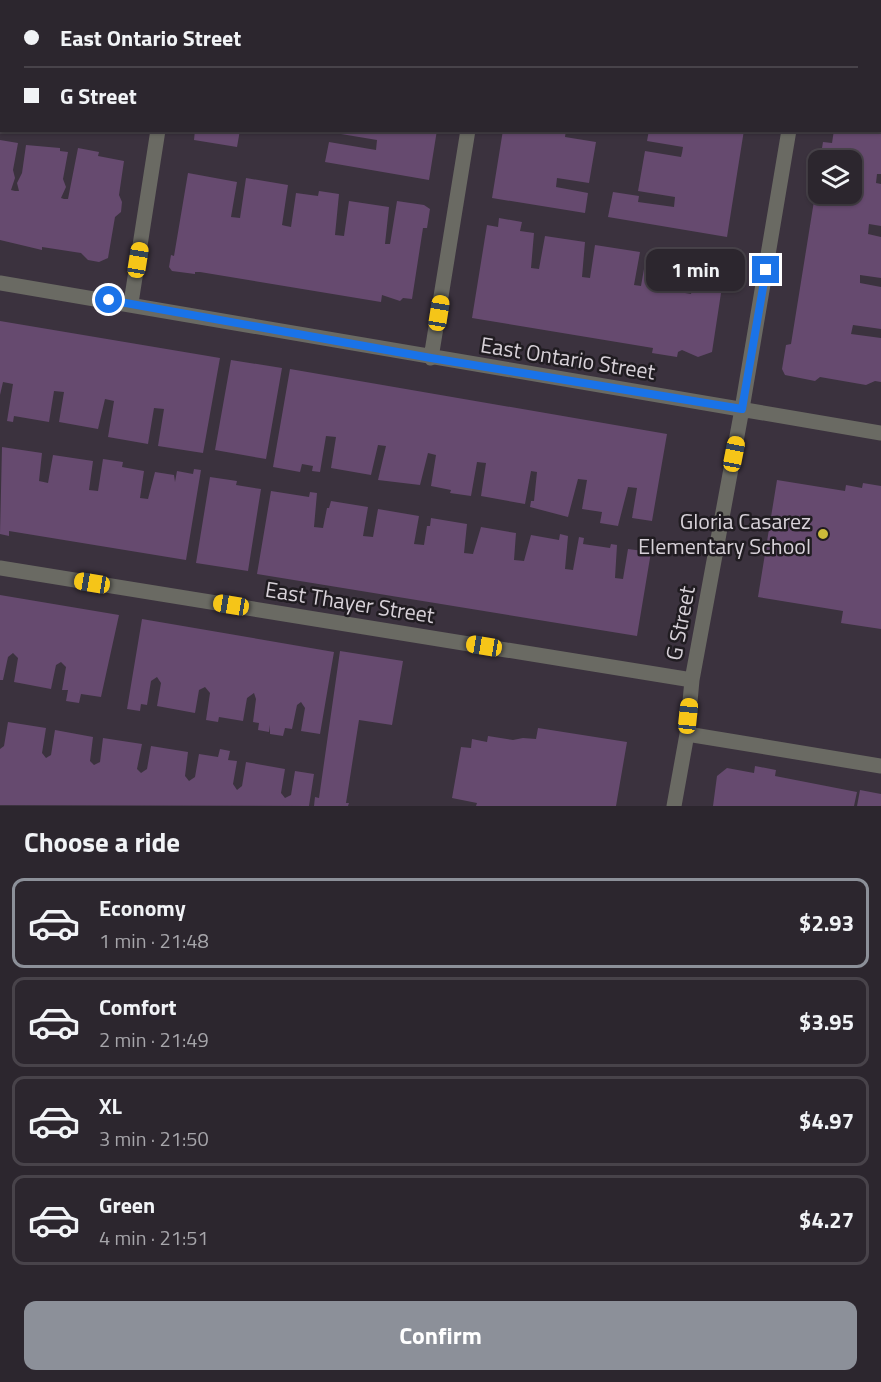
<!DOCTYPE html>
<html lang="en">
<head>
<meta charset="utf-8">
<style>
  body { margin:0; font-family:"Titillium Web",sans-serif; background:#342e36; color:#f1f3f6; height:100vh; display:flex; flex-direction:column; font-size:22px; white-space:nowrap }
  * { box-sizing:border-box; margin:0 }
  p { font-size:20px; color:#a6a5aa }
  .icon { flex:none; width:33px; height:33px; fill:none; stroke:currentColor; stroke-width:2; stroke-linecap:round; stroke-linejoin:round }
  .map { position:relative; height:806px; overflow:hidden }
  .panel { display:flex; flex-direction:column; background:#2c262e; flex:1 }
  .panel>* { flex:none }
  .guide { position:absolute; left:0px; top:0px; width:882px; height:132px; box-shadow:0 2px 4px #0004,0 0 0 2px #48434a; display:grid; align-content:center; height:132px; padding:0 24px; background:#2c262e }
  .controls { position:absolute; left:808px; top:150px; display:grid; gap:12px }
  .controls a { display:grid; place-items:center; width:54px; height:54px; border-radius:12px; background:#2c262e; box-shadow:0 2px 4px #0004,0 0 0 2px #48434a; font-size:30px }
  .end { position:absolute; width:27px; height:27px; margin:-14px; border:8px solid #1a73e8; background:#fff; box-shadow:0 0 0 3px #fff }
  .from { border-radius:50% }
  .bubble { position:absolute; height:42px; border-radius:12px; background:#2c262e; box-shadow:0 2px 4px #0004,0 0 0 2px #48434a; font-size:20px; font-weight:700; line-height:42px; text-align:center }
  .car { position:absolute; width:18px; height:36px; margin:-18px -9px; border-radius:8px; box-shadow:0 0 4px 2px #0007; background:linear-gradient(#f5c518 24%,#345 0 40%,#f5c518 0 76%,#345 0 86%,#f5c518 0) }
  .guide b { display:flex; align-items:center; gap:21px; height:57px; font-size:22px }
  .guide b+b { border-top:2px solid #48434a }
  .guide i { width:15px; height:15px; background:#f1f3f6 }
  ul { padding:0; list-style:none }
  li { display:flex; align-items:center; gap:18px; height:90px; margin:0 12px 9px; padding:0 12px; border:3px solid #48434a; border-radius:12px }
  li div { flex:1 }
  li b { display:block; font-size:22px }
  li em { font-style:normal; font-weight:700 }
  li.on { border-color:#8c9099 }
  li>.icon { width:54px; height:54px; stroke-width:1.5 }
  h2 { padding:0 24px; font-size:27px; line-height:72px }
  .action { display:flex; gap:12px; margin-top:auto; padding:12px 24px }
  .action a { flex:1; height:69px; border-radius:12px; background:#8c9099; color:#fff; font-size:24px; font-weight:700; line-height:69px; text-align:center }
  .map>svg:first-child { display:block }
  .building { fill:#664a6f }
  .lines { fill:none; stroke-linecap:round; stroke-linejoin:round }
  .minor { stroke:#6a6a63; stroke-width:15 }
  .route { stroke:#1a73e8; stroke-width:8 }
  .poi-dot { fill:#cbba39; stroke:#201c21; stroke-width:2 }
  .labels { text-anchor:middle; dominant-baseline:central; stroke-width:5; stroke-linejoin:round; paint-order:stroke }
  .street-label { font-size:22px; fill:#d7d1d8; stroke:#201c21 }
  .poi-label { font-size:22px; fill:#d7d1d8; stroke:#201c21; text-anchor:end }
</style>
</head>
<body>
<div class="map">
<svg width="881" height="806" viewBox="0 0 881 806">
  <rect width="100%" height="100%" fill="#3b323e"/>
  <path class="building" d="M195 130H240L237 147 194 140Z
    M342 130H437L429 180 325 162 329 142 376 150 377 140 341 134Z
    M503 130H566L565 137 596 142 589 183 557 178 556 187 588 193 585 213 492 198Z
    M649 130H744L727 237 608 217 613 192 639 196 638 202 674 207 675 197 638 191 645 151 681 157 682 153 683 147 647 141Z
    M834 130H881V174H877L876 183 881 184V226L869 224 868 234 881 237V278L860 275V283L881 287V329L853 325 851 334 881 338V382L875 381 866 385 820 377 815 381 785 375 782 369 786 345 791 344 818 176 819 194H852V160H820L823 142 832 143Z
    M0 140 18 143 13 170 15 178 11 190 15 191H19L17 183 22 173 26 145 60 148V151L68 152 63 179 66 187 61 198 64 199H68L78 148 99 152 98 156 124 161 119 195 122 202 121 212 115 217 108 258 99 262 88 260 81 253 42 247V250L0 240Z
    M188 173 237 182 231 217 240 218 246 178 288 185 282 225 286 226 291 227 296 193 318 196 319 191 339 194 335 235 344 236 349 201 389 207 385 244H390L397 201 424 205 430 209 427 228H423L412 299 403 298 400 301 382 295 381 302 200 272H195V274L172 271 169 267 171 255 174 256Z
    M499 218 522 222 520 231 534 233 531 268 539 269 545 236 585 242 582 277 590 278 595 245 640 252 634 285 641 286 647 252 689 259 685 293 691 294 696 274H692L694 260 720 264 719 277 723 280 712 352 698 357 682 350 678 352 677 357 652 353 653 348 472 318 487 225 498 227Z
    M0 321 220 358 203 453 158 446 164 409 154 408 148 444 108 437 114 401 105 399 98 429 59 422 64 392 54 391 49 422 14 416 13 422 7 421 13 384 3 382 0 395Z
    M231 360 282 368 266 459 215 450Z
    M290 369 667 434 652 521 632 518 637 488 628 487 618 526 600 523 602 512 582 509 587 480 578 479 568 517 530 507 531 501H534L537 472 531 471 525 504 481 496 486 463 477 462 471 496 450 493 451 490 431 486 436 455 428 453 420 485 378 480 386 446 378 445 371 475 331 468 336 437 326 436 320 472 312 471 313 466 302 464 300 472 273 467Z
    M2 447 42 453 39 481 48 483 53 455 93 461 89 490 98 491 103 459 123 462 122 467 144 471 140 498 148 499 155 472 174 475 175 482 177 471 193 474 194 469 201 470 186 560 9 531V536L0 534Z
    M210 477 237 481 236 485 261 489 248 571 196 563Z
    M777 480 845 491 846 485 862 488 863 483 881 486V629L841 623 843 611 758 597Z
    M271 491 309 497 310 492 317 493 314 527 323 528 327 508H329L331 501 368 507 363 536 373 537 378 509 419 516 414 544 424 545 427 526H430L431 518 467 524 464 553 473 554 481 527 516 533 514 560 524 561 531 535 559 540 560 534 568 536 565 569 573 570 579 537 584 538 583 544 610 548 611 544 617 545 615 578 623 579 628 549 651 552 637 636 257 574Z
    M0 595 119 615 101 697 81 694 79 703 66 701 68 690H62L66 667 61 662 56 665 51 689 14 682 18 658 13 653 8 657 3 680H0Z
    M142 619 334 652 320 734 301 731 305 708 301 702 297 705 292 729 285 728 283 736 270 734V725L269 732 258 730 259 723 253 722 256 699 254 693 247 698 243 721 219 717 218 722 206 720 210 693 205 687 199 690 195 713 157 706 161 683 157 677 151 681 147 705 141 704 140 711 127 709Z
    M340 651 403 661 392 725 359 720 346 803H349L348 806H314L315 797 319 798Z
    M8 722 46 728 42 753 46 758 51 755 55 730 93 737 90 761 94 765 100 762 103 738 142 744 137 769 141 773 147 769 151 746 188 752 185 776 189 781 195 777 199 754 218 757 220 749 230 751 228 760 237 761 233 784 237 790 242 786 246 762 285 769 281 793 285 798 291 795 295 771 314 774 309 806 0 805V749L4 746Z
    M538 728 627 742 616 806H476L477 803 452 798 461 747 471 748 472 739 487 742 488 736 513 740 523 738 536 739Z
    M755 766 776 770 775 776 857 792 854 806H713L717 776 727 768 754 773Z
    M860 790 881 794V806H857Z"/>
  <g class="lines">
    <path class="minor" d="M65 2V0
      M179 2V0
      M489 2V0
      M812 2V0
      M880 98H881
      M0 283 881 433
      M131 303 158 130
      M431 358 468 130
      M0 568 692 680
      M687 734 881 766
      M674 806 687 734 692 680 742 409 789 130"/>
  </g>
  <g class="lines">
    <path class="route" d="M109 300 431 358 742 409 766 270"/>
  </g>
  <circle class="poi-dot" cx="823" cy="534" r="6"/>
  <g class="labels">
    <g class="street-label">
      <text transform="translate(568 358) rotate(9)">East Ontario Street</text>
      <text transform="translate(350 602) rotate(9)">East Thayer Street</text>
      <text transform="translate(680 623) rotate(-79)">G Street</text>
    </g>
    <g class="poi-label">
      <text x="811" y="521">Gloria Casarez<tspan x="811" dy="25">Elementary School</tspan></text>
    </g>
  </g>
</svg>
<div class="controls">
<a><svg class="icon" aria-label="layers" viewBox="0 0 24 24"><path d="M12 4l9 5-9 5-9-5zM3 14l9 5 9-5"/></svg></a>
</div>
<i class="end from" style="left:109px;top:300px"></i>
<i class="end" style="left:766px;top:270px"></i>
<div class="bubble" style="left:646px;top:249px;width:99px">1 min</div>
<i class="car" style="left:138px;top:260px;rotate:9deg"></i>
<i class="car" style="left:439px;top:313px;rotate:9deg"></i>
<i class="car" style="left:734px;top:454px;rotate:11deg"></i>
<i class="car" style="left:92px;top:583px;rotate:279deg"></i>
<i class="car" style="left:231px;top:605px;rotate:279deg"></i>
<i class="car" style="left:484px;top:646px;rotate:279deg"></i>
<i class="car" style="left:688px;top:716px;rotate:6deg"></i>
<div class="guide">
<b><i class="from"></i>East Ontario Street</b>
<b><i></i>G Street</b>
</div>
</div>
<section class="panel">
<h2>Choose a ride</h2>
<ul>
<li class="on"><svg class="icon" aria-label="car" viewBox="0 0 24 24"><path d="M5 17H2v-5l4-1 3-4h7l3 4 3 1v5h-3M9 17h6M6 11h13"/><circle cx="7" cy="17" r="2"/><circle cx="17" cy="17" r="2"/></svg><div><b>Economy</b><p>1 min · 21:48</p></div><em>$2.93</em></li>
<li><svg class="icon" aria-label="car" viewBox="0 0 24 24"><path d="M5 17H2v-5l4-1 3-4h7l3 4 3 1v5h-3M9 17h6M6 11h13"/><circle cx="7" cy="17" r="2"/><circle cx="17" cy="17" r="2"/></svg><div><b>Comfort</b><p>2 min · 21:49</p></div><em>$3.95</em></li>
<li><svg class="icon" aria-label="car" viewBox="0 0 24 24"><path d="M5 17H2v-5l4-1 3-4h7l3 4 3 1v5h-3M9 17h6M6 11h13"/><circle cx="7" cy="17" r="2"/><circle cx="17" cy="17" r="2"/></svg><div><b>XL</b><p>3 min · 21:50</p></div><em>$4.97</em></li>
<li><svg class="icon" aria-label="car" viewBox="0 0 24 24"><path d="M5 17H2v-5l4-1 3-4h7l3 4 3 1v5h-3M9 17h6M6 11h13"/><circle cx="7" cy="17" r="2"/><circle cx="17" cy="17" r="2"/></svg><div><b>Green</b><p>4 min · 21:51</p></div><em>$4.27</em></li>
</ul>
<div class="action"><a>Confirm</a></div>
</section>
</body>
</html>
